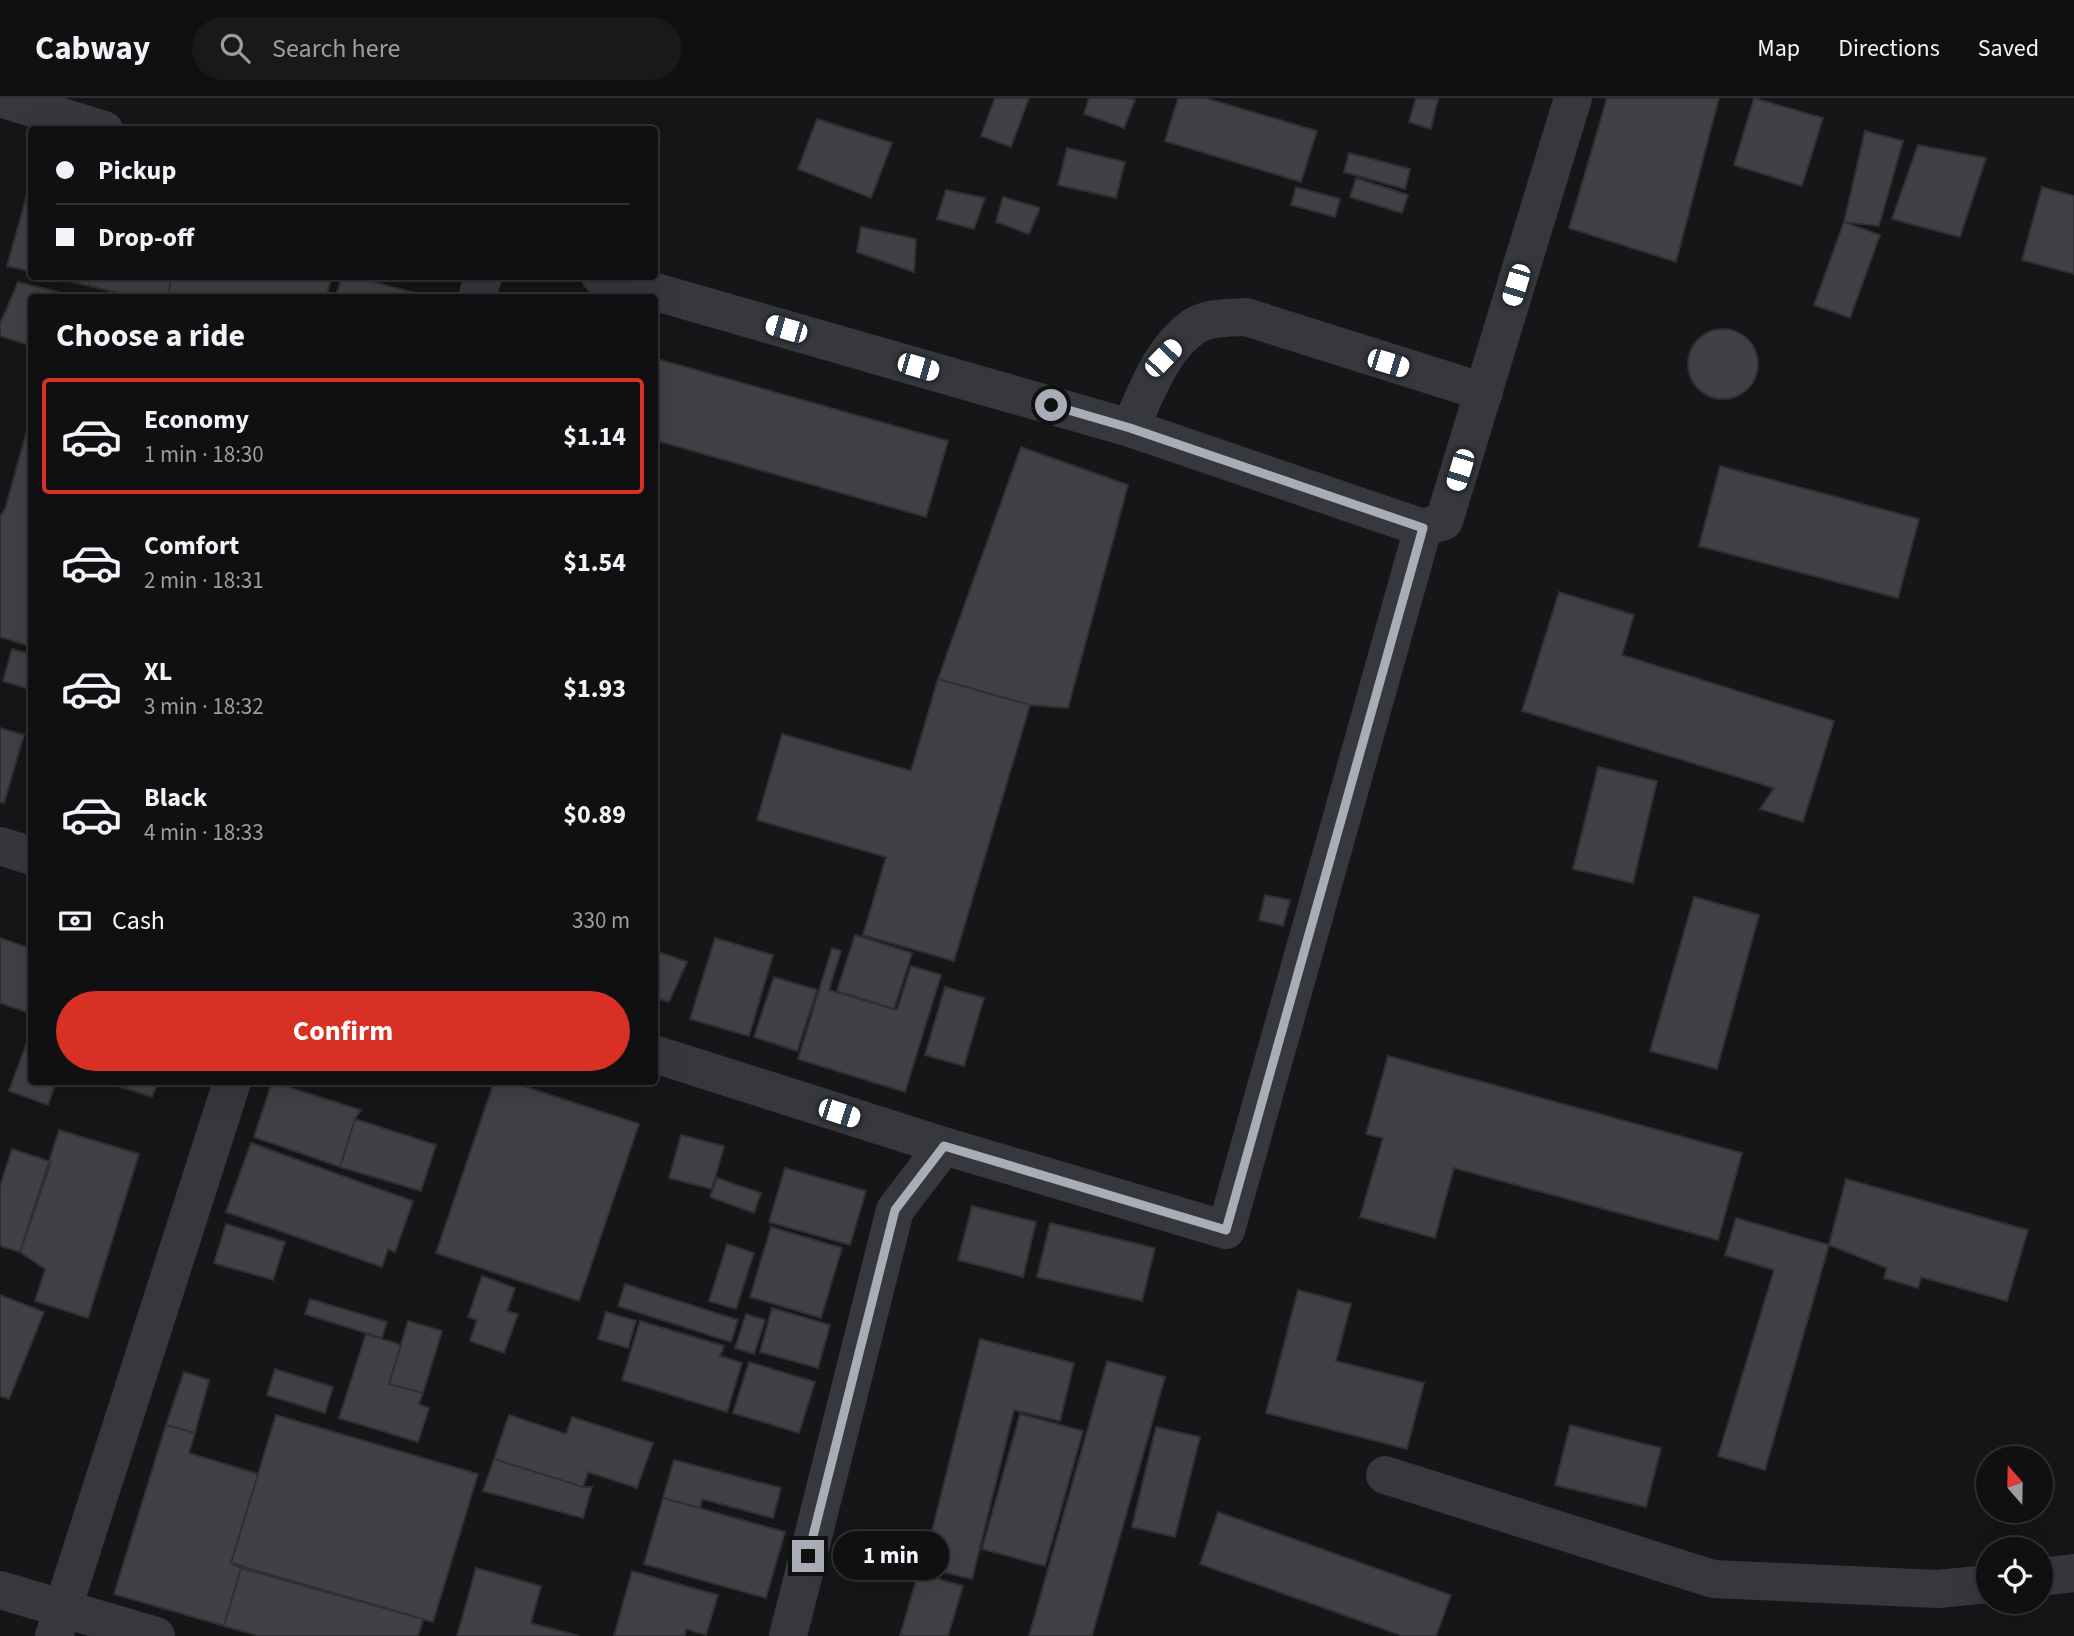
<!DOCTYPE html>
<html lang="en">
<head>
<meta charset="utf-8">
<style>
  body { margin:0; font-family:"Source Sans 3",sans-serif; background:#19191b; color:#f1f3f6; height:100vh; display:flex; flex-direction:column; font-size:26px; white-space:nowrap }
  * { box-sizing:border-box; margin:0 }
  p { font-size:23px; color:#9c9d9f }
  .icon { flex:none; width:38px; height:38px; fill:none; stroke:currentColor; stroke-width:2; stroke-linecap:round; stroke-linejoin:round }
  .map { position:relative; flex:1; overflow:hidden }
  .side { position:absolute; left:28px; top:196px; width:630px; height:791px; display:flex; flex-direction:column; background:#101012; border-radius:7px; box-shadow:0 7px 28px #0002,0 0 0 2px #303032 }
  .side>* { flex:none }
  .guide { position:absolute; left:28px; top:28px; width:630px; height:154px; border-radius:7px; box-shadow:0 7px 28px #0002,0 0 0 2px #303032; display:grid; align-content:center; height:154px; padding:0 28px; background:#101012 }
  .needle { width:46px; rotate:340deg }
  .controls { position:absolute; left:1976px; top:1348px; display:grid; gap:14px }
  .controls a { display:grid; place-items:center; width:77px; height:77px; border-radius:50%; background:#101012; box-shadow:0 7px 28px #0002,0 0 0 2px #303032; font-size:35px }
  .end { position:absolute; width:32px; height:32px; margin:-16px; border:9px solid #a8adb8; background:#111; box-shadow:0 0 0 4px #111 }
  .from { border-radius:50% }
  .bubble { position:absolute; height:49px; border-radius:24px; background:#101012; box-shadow:0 7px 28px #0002,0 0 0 2px #303032; font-size:23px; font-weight:700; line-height:49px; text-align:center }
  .car { position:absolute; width:21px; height:42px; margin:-21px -10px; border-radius:9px; box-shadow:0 0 5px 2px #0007; background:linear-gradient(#fff 24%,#345 0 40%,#fff 0 76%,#345 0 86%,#fff 0) }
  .guide b { display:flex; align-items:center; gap:24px; height:66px; font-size:26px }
  .guide b+b { border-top:2px solid #303032 }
  .guide i { width:18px; height:18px; background:#f1f3f6 }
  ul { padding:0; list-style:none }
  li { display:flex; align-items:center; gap:21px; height:116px; margin:0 14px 10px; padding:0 14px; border:4px solid transparent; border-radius:7px }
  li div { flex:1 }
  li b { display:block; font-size:26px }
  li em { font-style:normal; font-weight:700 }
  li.on { border-color:#d93025 }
  li>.icon { width:63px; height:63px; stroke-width:1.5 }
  h2 { padding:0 28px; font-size:32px; line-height:84px }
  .pay { display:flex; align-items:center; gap:18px; height:77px; padding:0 28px; font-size:26px }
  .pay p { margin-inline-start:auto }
  .primary-button { display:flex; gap:14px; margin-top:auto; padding:14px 28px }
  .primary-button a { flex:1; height:80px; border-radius:42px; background:#d93025; color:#fff; font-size:28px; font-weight:700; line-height:80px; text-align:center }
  header { display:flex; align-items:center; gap:42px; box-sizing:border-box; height:98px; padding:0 35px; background:#101012; border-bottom:2px solid #303032 }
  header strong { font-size:33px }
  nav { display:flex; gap:38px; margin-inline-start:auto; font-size:24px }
  .search { width:490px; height:63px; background:#19191b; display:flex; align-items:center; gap:18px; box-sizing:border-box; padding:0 24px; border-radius:38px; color:#9c9d9f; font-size:26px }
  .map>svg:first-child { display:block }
  .building { fill:#404145; stroke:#303034; stroke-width:2 }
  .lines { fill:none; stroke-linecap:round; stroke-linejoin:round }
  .minor { stroke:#37383d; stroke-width:38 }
  .route { stroke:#a8adb8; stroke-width:9 }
</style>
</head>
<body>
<header>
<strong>Cabway</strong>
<div class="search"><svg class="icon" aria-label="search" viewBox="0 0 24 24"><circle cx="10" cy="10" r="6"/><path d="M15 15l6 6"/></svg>Search here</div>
<nav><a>Map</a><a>Directions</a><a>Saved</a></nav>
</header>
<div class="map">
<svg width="2074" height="1538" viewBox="0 0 2074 1538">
  <rect width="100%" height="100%" fill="#161618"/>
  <path class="building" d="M995 0H1029L1011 49 981 38Z
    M1089 0H1128L1135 2 1124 30 1084 16Z
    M1178 0H1205L1317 33 1301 84 1165 43Z
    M1416 0 1438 1 1431 31 1409 24Z
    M1607 0H1719L1676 164 1569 130Z
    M1754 0 1823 20 1802 88 1734 67Z
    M817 21 892 45 871 100 798 71Z
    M1865 33 1903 43 1879 128 1844 124Z
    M1918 47 1986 60 1960 139 1892 121Z
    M1067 50 1125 64 1116 100 1058 87Z
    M1349 55 1410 71 1405 91 1344 74Z
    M1356 80 1408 97 1402 115 1350 99Z
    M29 89 32 90V174L7 168Z
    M1296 89 1340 101 1335 119 1291 107Z
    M2042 89 2074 98V176L2022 162Z
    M946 92 985 100 974 131 937 121Z
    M1003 99 1040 110 1029 136 996 124Z
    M1844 124 1880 137 1850 220 1814 207Z
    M861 129 916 141 914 174 857 154Z
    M49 178H91L89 188Z
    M91 178H172L167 200H140L89 188Z
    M172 178H332L326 200H167Z
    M342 178H351L419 196 418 200H335Z
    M18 184 82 200H32V248L0 238V226Z
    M1688 266a35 35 0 1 1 70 0a35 35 0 1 1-70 0Z
    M654 260 948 343 926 419 654 342Z
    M32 314V549L0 539V419L5 411Z
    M1021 349 1128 387 1068 610 1030 607 938 581Z
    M1720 368 1919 421 1898 500 1699 448Z
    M1559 494 1634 517 1622 557 1834 623 1803 724 1760 711 1774 690 1522 613Z
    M12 551 32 557V592L3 583Z
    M938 581 1030 607 954 863 863 837 886 759 757 722 782 636 911 673Z
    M0 630 24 637 4 705 0 704Z
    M1598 669 1657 683 1633 785 1573 771Z
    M1265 797 1290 802 1283 828 1259 822Z
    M1694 799 1759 817 1717 971 1650 953Z
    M855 837 912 855 894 911 837 893Z
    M0 840 32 851V916L0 905Z
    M715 840 773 857 749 938 690 921Z
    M832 850 841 853 829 892 897 912 911 868 941 877 905 994 798 961Z
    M654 852 687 864 669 904 654 899Z
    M774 879 817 892 797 953 754 939Z
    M945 889 984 900 964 968 925 957Z
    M32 930V984H56L48 1007 9 993Z
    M1388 958 1742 1055 1718 1142 1454 1070 1435 1140 1360 1119 1383 1040 1366 1036Z
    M105 984H158L152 999Z
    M272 984 361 1012 355 1021 340 1069 254 1039Z
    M494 984H511L639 1026 579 1203 436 1155Z
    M355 1021 436 1047 421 1093 340 1069Z
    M59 1032 139 1056 88 1220 35 1203 45 1171 20 1154Z
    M681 1037 724 1048 712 1091 669 1080Z
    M251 1045 413 1103 395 1154 388 1151 382 1169 226 1114Z
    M12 1051 51 1064 20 1154 0 1148V1088Z
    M785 1070 866 1093 850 1147 769 1124Z
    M717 1080 761 1095 754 1115 710 1099Z
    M1846 1081 2028 1132 2007 1203 1921 1179 1918 1190 1884 1180 1887 1170 1829 1147Z
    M972 1108 1036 1124 1023 1179 958 1162Z
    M1736 1120 1829 1147 1765 1372 1718 1358 1774 1172 1725 1157Z
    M1050 1125 1155 1150 1142 1203 1037 1179Z
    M226 1126 285 1144 273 1182 214 1165Z
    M771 1129 842 1150 821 1220 750 1199Z
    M727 1146 754 1155 736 1211 709 1203Z
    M482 1178 515 1190 507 1213 518 1216 504 1255 470 1243 477 1222 468 1219Z
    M625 1186 738 1222 731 1244 618 1208Z
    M1298 1192 1351 1206 1336 1263 1424 1285 1407 1351 1266 1315Z
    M0 1197 44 1214 9 1301 0 1298Z
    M310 1201 387 1224 382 1240 305 1216Z
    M772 1210 830 1227 818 1270 760 1254Z
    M606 1214 636 1223 628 1250 598 1241Z
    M746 1216 765 1222 754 1256 735 1250Z
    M408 1223 442 1233 423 1295 389 1286Z
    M640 1223 724 1248 720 1258 742 1265 727 1314 622 1282Z
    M366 1236 401 1247 389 1286 423 1295 419 1306 429 1310 418 1344 339 1320Z
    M980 1241 1074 1265 1060 1323 1014 1312 972 1481 923 1469Z
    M1107 1263 1165 1279 1092 1538H1029Z
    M749 1264 815 1284 799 1335 733 1315Z
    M275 1271 333 1289 325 1315 267 1297Z
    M184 1274 209 1282 195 1335 166 1327Z
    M1020 1316 1083 1333 1045 1468 982 1451Z
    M276 1317 478 1376 433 1524 231 1465Z
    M509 1317 566 1336 572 1319 653 1345 637 1390 588 1374 583 1389 494 1361Z
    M166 1327 195 1335 189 1355 258 1376 231 1465 241 1470 224 1528 114 1496Z
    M1570 1327 1661 1350 1646 1409 1555 1387Z
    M1156 1329 1200 1339 1175 1439 1132 1429Z
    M494 1361 583 1389H592L583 1420 483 1393Z
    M674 1362 781 1390 773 1420 702 1401 700 1410 663 1400Z
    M663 1400 785 1434 766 1500 644 1466Z
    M1218 1414 1451 1497 1436 1538H1403L1200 1466Z
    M241 1470 423 1521 418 1538H259L224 1528Z
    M476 1470 541 1488 531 1525 579 1538H457Z
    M632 1473 718 1497 706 1537 686 1531 685 1538H614Z
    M918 1475 963 1488 948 1538H900Z"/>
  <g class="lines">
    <path class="minor" d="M0 0 104 32
      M600 178 1130 330 1423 430 1444 423 1573 0
      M477 200 483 178
      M1130 330C1147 294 1160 253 1193 229 1208 219 1229 220 1246 219L1484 294
      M0 748 32 758
      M654 956 944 1048 1226 1132 1423 430
      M1385 1377 1713 1481 1938 1491 1988 1486
      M2040 1479 2074 1475
      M0 1492 156 1538
      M54 1538 232 984
      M788 1538 895 1112 944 1048"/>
  </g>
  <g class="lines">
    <path class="route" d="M808 1458 895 1112 944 1048 1226 1132 1423 430 1130 330 1051 307"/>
  </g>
</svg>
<div class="controls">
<a><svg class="needle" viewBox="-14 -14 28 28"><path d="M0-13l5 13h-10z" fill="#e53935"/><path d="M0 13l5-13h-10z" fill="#9c9d9f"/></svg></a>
<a><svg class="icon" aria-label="locate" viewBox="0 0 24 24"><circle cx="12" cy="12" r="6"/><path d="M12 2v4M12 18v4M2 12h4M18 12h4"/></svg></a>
</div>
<i class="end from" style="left:1051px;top:307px"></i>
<i class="end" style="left:808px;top:1458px"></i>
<div class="bubble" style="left:833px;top:1433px;width:116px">1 min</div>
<i class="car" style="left:1516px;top:187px;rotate:197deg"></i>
<i class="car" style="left:786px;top:231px;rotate:286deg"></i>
<i class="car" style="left:1163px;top:260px;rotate:44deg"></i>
<i class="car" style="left:1388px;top:265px;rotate:107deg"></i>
<i class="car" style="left:918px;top:269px;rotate:106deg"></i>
<i class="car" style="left:1460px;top:372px;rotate:197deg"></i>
<i class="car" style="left:839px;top:1015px;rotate:108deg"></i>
<div class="guide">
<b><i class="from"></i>Pickup</b>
<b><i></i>Drop-off</b>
</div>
<section class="side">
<h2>Choose a ride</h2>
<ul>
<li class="on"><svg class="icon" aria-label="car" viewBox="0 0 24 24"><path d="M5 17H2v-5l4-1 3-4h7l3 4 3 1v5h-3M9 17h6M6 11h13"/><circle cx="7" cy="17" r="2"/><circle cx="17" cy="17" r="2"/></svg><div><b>Economy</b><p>1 min · 18:30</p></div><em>$1.14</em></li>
<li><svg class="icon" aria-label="car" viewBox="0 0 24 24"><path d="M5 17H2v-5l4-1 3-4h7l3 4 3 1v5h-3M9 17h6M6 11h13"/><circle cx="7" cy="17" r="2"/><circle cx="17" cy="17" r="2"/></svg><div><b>Comfort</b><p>2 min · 18:31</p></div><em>$1.54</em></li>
<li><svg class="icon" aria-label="car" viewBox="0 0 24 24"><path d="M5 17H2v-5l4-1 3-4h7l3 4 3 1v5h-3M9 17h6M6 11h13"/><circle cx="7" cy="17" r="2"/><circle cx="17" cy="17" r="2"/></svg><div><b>XL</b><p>3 min · 18:32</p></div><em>$1.93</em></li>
<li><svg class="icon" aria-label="car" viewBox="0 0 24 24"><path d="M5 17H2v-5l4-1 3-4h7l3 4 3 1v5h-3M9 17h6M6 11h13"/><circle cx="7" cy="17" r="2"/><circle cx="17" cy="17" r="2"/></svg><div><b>Black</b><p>4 min · 18:33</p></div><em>$0.89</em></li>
</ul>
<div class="pay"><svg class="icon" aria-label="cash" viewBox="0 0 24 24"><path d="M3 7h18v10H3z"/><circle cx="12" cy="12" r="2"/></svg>Cash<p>330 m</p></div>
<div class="primary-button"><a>Confirm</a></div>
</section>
</div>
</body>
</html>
